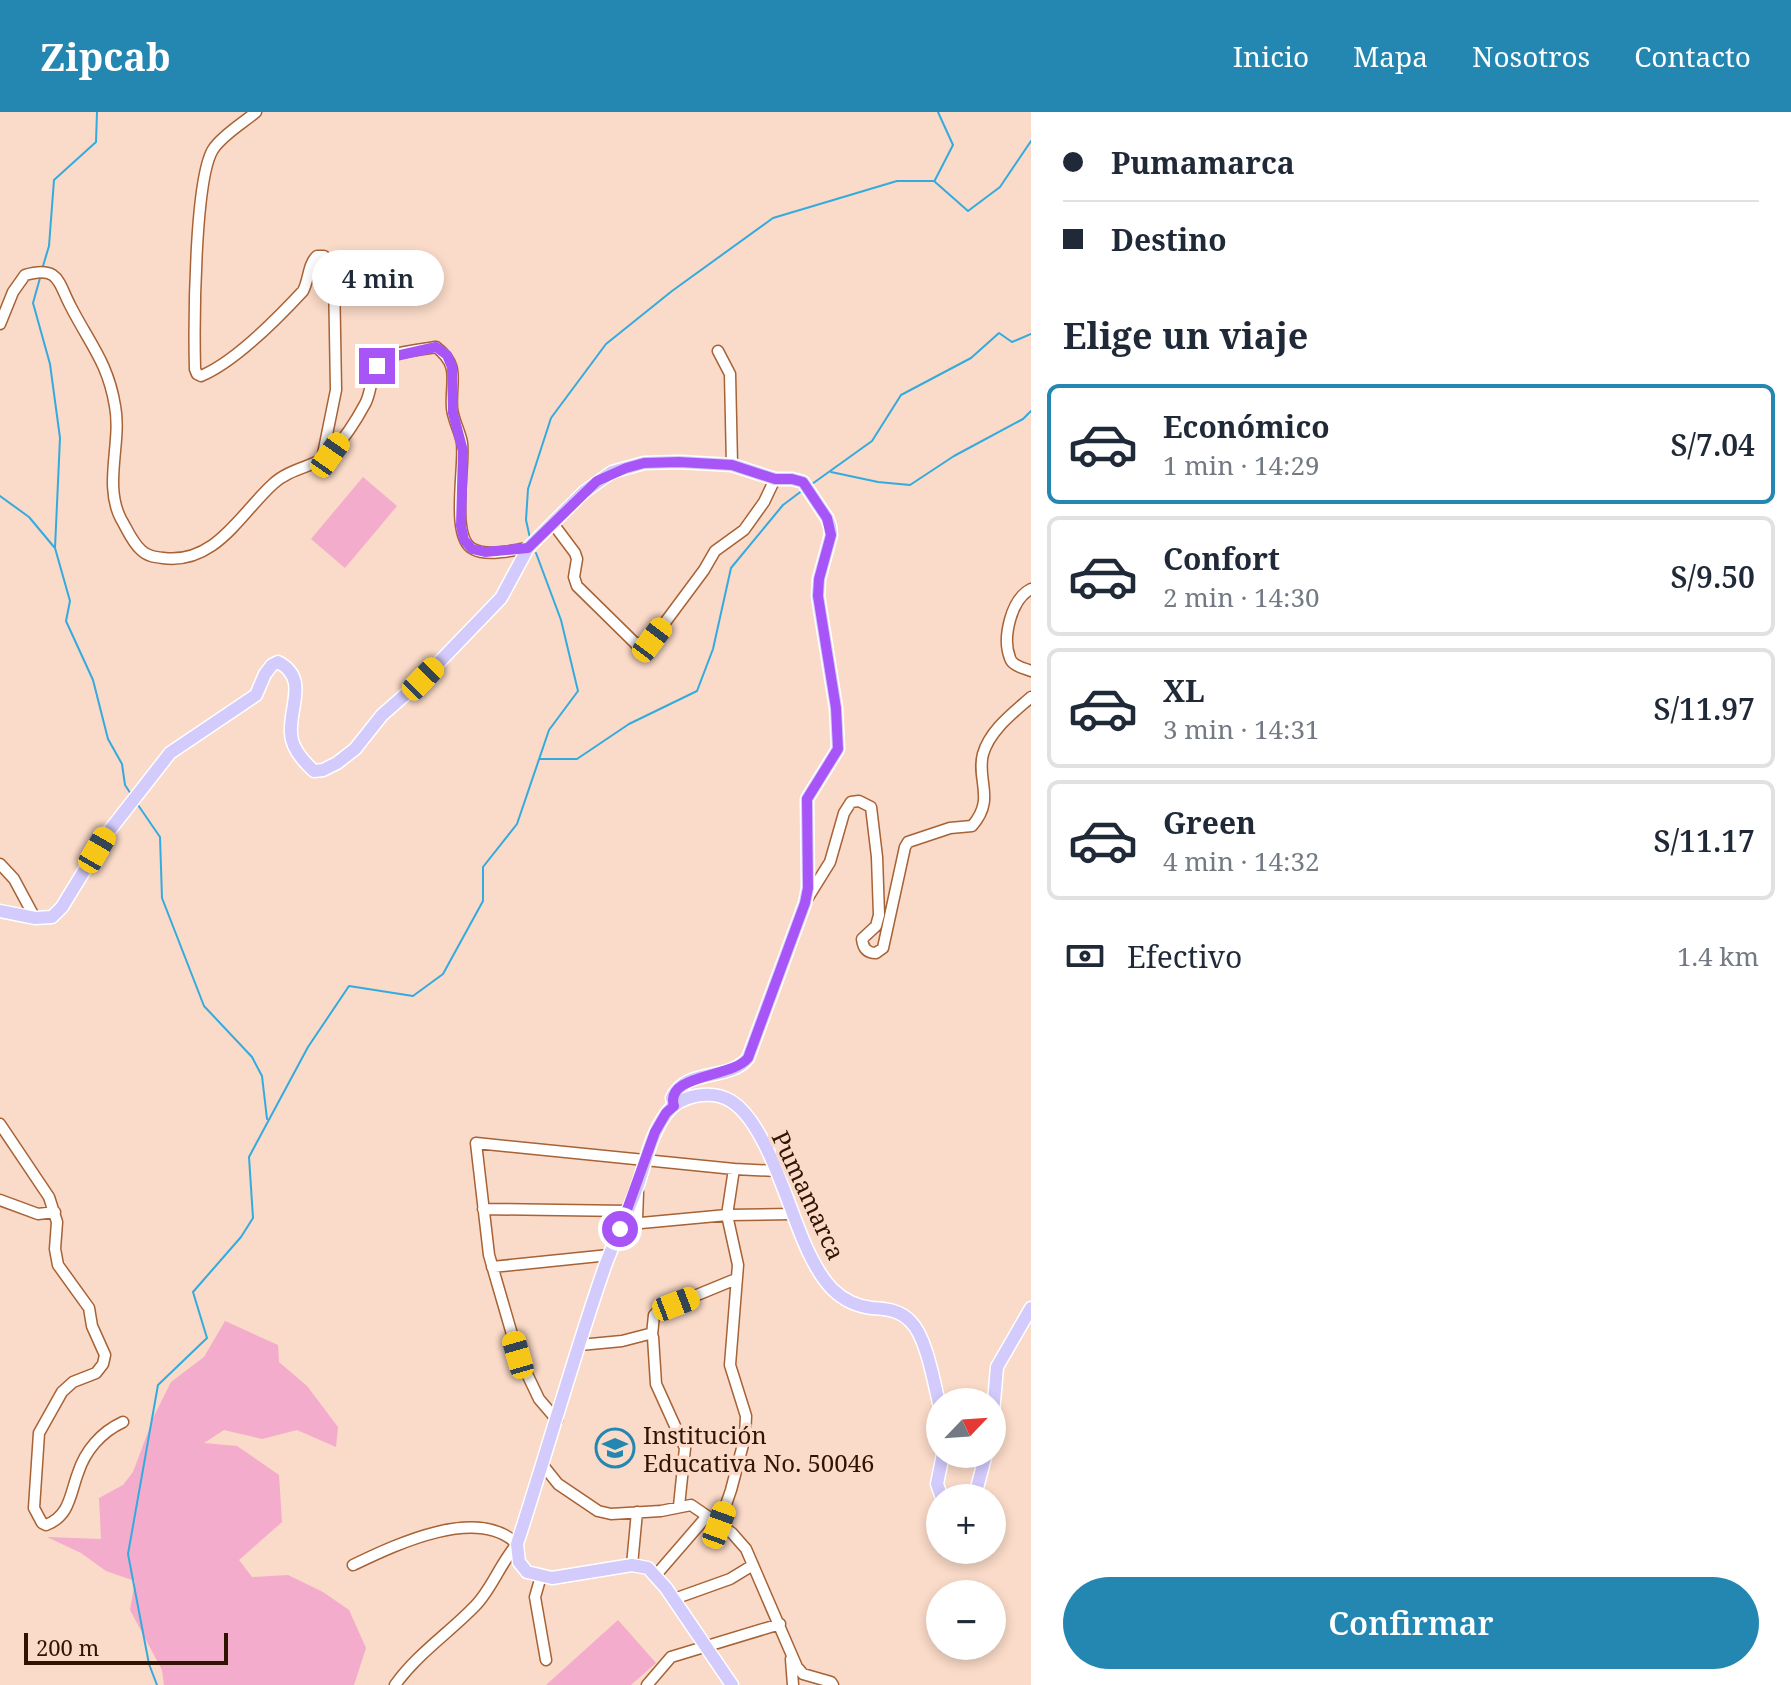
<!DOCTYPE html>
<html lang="es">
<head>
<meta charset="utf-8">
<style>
  body { margin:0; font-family:"Noto Serif",serif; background:#f6f6f7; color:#1f2937; height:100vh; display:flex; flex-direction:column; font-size:30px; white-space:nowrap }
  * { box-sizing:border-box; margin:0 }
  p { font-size:26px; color:#747a83 }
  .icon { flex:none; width:44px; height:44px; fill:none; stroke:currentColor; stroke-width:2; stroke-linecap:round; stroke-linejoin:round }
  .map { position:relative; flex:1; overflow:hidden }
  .panel { display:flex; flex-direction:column; background:#fff; width:760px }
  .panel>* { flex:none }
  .guide { display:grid; align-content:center; height:176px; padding:0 32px; background:#fff }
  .needle { width:52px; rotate:65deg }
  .fabs { position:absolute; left:926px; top:1276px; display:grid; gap:16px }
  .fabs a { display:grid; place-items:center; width:80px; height:80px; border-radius:50%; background:#fff; box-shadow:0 4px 12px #0003; font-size:40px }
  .scale { position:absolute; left:24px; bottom:20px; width:204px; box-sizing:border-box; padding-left:8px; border:4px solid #301402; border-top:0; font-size:22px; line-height:28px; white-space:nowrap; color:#301402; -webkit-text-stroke:6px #fadac8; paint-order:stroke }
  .end { position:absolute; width:36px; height:36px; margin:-18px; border:10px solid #a855f7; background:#fff; box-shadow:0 0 0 4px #fff }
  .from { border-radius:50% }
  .bubble { position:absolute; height:56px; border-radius:28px; background:#fff; box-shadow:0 4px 12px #0003; font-size:26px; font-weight:600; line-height:56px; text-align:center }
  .car { position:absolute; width:24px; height:48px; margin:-24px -12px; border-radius:10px; box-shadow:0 0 6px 2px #0007; background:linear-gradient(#f5c518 24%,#345 0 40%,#f5c518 0 76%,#345 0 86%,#f5c518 0) }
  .guide b { display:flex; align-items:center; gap:28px; height:76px; font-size:30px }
  .guide b+b { border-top:2px solid #e0e1e3 }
  .guide i { width:20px; height:20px; background:#1f2937 }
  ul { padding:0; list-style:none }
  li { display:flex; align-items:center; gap:24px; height:120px; margin:0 16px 12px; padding:0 16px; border:4px solid #e0e1e3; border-radius:12px }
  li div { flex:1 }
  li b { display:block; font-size:30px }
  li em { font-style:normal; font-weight:600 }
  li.active { border-color:#2487b1 }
  li>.icon { width:72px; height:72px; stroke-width:1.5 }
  h2 { padding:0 32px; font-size:36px; line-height:96px }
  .pay { display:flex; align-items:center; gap:20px; height:88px; padding:0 32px; font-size:30px }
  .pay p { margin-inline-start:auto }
  .primary-button { display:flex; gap:16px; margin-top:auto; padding:16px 32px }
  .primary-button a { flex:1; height:92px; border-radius:48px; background:#2487b1; color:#fff; font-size:32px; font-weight:600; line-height:92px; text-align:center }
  header { display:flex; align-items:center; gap:48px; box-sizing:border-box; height:112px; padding:0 40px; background:#2487b1; color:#fff }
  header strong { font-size:38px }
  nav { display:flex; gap:44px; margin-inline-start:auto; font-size:28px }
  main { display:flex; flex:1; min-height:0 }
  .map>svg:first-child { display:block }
  .green { fill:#f3accb }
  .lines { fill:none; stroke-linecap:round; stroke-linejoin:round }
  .stream { stroke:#34abde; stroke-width:2 }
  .minor-casing { stroke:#a76235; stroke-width:13 }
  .major-casing { stroke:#fff; stroke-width:15 }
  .minor { stroke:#fff; stroke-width:10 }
  .major { stroke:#d4cbfd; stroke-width:12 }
  .route { stroke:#a855f7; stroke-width:10 }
  .labels { text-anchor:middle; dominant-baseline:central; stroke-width:7; stroke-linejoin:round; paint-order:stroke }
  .street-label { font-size:24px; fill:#301402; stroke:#fadac8 }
  .poi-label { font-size:24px; fill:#301402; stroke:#fadac8; text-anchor:start }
</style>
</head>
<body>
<header>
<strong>Zipcab</strong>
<nav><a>Inicio</a><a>Mapa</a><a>Nosotros</a><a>Contacto</a></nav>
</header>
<main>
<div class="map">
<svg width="1031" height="1573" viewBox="0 0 1031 1573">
  <rect width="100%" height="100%" fill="#fadac8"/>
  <path class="green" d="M363 365 397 394 345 456 311 427Z
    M225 1209 278 1233 279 1250 307 1274 338 1315 336 1335 297 1318 262 1327 224 1318 204 1331 237 1334 279 1363 282 1410 239 1448 252 1465 288 1463 323 1480 349 1498 366 1536 354 1573H164L162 1558 130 1498 135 1469 106 1459 81 1441 47 1425 101 1427 99 1386 123 1373 133 1360 154 1304 171 1270 204 1245Z
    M618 1508 656 1551 631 1573H546Z"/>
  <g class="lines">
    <path class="stream" d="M935 68 953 33 938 0
      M43 154 49 134 54 68 96 30 97 0
      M40 166 33 191 50 252 60 326 55 436 70 489 66 509 93 568 108 627 122 652 125 673 131 682
      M831 360 878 370 910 373 954 344 1023 307 1031 299
      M812 372 872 329 901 283 971 246 999 221 1012 230 1031 222
      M0 384 29 405 54 435
      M530 426 526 408 528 377 551 306 606 232 672 179 773 106 897 69H934L968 99 1000 75 1031 29
      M540 647H577L629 612 697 579 713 537 731 456 783 393 803 378
      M138 693 160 725 162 786 204 894 252 945 262 964 267 1007
      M157 1573 149 1552 128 1442 158 1273 207 1226 193 1180 241 1125 253 1106 249 1045 308 935 349 874 413 884 443 862 483 789V755L517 712 549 618 578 579 561 508 536 441"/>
    <defs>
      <path id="minor" d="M256 0C243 11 224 22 214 36 194 63 194 218 195 257L197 262 201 264C235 250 277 207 303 179 309 168 308 152 317 144H324L330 152 334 164 336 278 322 347
        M0 212 13 180 25 163C60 153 58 171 71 195 90 232 108 251 115 294 122 330 103 373 121 407 127 417 132 430 141 438 147 444 154 445 163 446 215 453 240 402 273 372 291 355 319 354 331 341 343 328 357 307 365 292 372 280 370 262 379 252 391 239 420 238 436 235 461 254 450 269 452 296 453 308 460 319 462 331 465 354 450 426 473 437 488 445 513 438 528 436
        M718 239 730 262 732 353
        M554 413 575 441 577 447 574 465 577 474 636 532 652 528 704 458 715 439 744 418 764 390 775 367
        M1031 477C1011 487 1002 526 1010 546 1012 554 1024 556 1031 559
        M0 752 14 767 35 806
        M807 787 830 750 844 701 851 690 859 689 871 695 877 745 879 803 876 814 862 827C863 836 867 841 876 841L883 836 905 735 908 730 950 716 972 714C996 687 976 668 983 642 990 618 1013 601 1031 585
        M0 1012 49 1085 57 1110 55 1137 58 1153 89 1196 92 1214 105 1243 103 1252 96 1261 73 1270 62 1280 39 1321 34 1396 42 1411 46 1413C70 1404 70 1382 78 1361 85 1339 101 1320 123 1310
        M638 1080 637 1107 641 1111 727 1103 792 1102
        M0 1088 38 1102 55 1100
        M483 1097 627 1099
        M492 1155 609 1143
        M652 1223 654 1203 658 1199 736 1167
        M580 1233 622 1229 649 1222 653 1225 656 1272 685 1336 679 1394
        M557 1308 539 1287 518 1243 489 1143 476 1031 734 1057 777 1059
        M542 1352 558 1372 598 1399 611 1402 661 1399 691 1393 732 1421 746 1437 797 1555 803 1562 831 1570 833 1573
        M719 1413 731 1378 745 1325 746 1304 730 1253 738 1153 727 1103 734 1057
        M353 1453C395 1433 477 1393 517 1432 500 1452 491 1478 475 1494 449 1521 417 1542 395 1573
        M632 1453 637 1400
        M656 1463 707 1404
        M541 1464 535 1485 546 1548
        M674 1487 730 1467 753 1453
        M791 1547 793 1573
        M647 1573 671 1545 780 1512"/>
      <path id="major" d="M0 799 35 806 52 805 62 795 106 723 170 641 256 583 265 562 272 553 278 550C309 566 289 595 291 621 291 636 303 649 314 659L323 658 337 651 355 637 382 603 423 567 501 486 528 436 584 380 612 360 644 351 679 350 732 353 775 367H792L803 370 827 406 830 414 831 423 819 467 818 484 836 596 838 637 807 687 808 776 805 791 748 946C729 970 686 955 672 986L674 994
        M992 1313 997 1255 1031 1196
        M942 1386 937 1372 943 1342
        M968 1386 977 1376 986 1342
        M732 1573 666 1476 648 1456 632 1453 552 1466 527 1460 519 1450 517 1432C547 1340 573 1246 605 1154 614 1130 625 1106 635 1081 645 1055 649 1025 666 1002 679 983 711 977 731 989 768 1012 789 1100 808 1139 822 1169 838 1192 872 1196 887 1197 900 1198 911 1210 927 1226 934 1272 940 1295"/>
    </defs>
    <use href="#minor" class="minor-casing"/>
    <use href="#major" class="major-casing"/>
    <use href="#minor" class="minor"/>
    <use href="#major" class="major"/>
  </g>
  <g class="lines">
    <path class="route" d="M377 254 387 246 436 235 447 243 452 255 453 301 463 339 461 414 464 428 472 437 485 440 528 436 597 369 626 356 644 351 679 350 732 353 775 367H792L803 370 827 406 831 423 819 467 818 484 836 596 838 637 807 687 808 776 805 791 748 946C732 966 664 962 674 994L666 1001 655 1020 620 1117"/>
  </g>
  <defs>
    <symbol id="school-ring" viewBox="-11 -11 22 22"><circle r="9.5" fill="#fadac8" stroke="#2487b1" stroke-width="1.5"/><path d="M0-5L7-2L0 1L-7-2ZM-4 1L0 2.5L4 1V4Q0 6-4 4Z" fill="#2487b1"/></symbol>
  </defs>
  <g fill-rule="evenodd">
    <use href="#school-ring" x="593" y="1314" width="44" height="44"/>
  </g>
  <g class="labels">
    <g class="street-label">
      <text transform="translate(809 1083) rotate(65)">Pumamarca</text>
    </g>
    <g class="poi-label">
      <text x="643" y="1322">Institución<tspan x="643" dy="28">Educativa No. 50046</tspan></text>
    </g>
  </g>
</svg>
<div class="fabs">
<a><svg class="needle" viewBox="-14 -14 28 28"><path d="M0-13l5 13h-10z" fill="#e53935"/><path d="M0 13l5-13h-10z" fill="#747a83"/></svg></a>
<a>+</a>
<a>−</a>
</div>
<div class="scale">200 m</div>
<i class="end from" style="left:620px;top:1117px"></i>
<i class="end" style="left:377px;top:254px"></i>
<div class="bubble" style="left:312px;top:138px;width:132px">4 min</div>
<i class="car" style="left:330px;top:343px;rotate:35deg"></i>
<i class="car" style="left:652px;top:528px;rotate:37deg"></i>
<i class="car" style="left:423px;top:567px;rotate:44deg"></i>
<i class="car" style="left:97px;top:738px;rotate:30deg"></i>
<i class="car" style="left:676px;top:1192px;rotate:69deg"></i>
<i class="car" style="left:518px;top:1243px;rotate:344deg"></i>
<i class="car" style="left:719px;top:1413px;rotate:20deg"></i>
</div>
<section class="panel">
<div class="guide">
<b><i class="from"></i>Pumamarca</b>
<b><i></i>Destino</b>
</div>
<h2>Elige un viaje</h2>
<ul>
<li class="active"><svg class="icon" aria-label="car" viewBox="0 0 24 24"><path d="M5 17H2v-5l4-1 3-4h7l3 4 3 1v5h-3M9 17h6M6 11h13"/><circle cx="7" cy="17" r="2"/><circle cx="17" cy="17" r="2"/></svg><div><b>Económico</b><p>1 min · 14:29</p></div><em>S/7.04</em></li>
<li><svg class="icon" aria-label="car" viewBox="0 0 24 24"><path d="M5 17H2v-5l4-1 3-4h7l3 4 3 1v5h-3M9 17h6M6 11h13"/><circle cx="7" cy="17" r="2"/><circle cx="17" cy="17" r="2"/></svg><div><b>Confort</b><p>2 min · 14:30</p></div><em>S/9.50</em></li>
<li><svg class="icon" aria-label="car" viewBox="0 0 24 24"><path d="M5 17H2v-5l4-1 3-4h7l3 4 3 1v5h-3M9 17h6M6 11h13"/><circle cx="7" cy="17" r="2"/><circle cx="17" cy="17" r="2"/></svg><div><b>XL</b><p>3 min · 14:31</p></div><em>S/11.97</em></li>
<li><svg class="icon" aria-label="car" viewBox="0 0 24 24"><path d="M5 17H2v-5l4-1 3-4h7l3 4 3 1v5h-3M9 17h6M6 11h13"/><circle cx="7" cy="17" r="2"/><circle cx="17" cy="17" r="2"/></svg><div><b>Green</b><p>4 min · 14:32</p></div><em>S/11.17</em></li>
</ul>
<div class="pay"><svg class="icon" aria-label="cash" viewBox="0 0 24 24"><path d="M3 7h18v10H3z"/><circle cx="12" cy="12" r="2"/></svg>Efectivo<p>1.4 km</p></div>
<div class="primary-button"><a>Confirmar</a></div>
</section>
</main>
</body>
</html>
